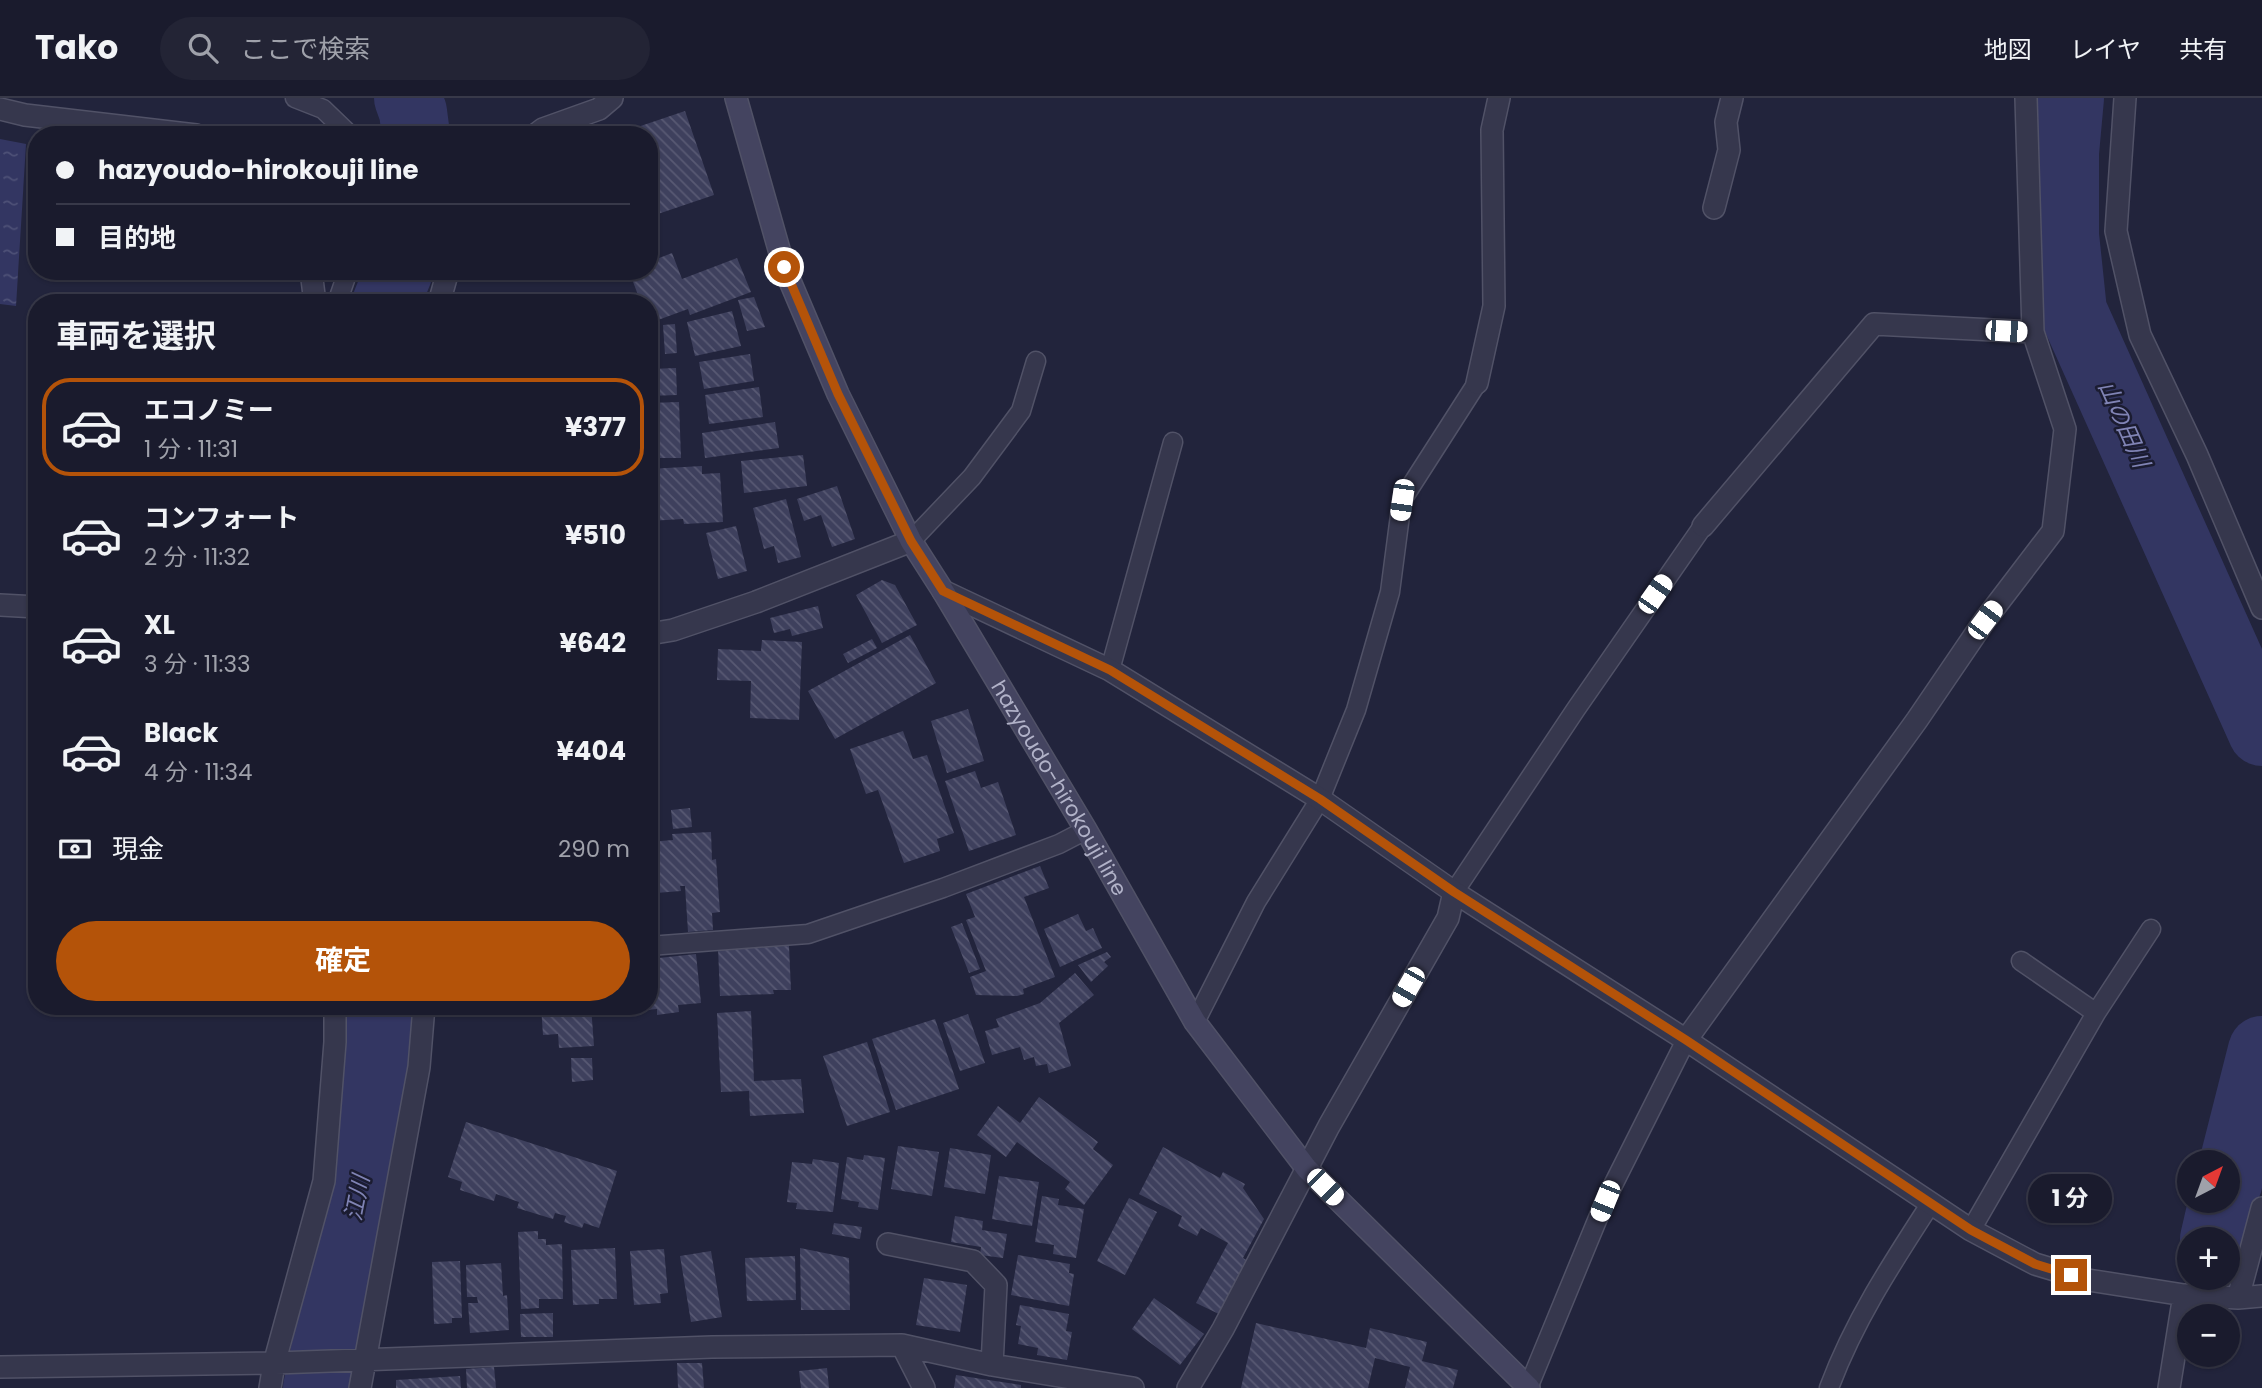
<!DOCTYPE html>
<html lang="ja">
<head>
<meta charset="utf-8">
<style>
  body { margin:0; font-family:Poppins,"Noto Sans JP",sans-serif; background:#232435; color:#f1f3f6; height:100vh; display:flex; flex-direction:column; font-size:26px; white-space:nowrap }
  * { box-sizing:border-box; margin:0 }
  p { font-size:23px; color:#9fa1aa }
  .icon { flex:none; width:38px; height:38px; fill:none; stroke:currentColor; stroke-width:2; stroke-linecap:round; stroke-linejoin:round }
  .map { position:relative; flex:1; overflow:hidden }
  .panel { position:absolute; left:28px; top:196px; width:630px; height:721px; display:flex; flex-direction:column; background:#1a1b2d; border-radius:28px; box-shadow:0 2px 5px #0004,0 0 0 2px #383949 }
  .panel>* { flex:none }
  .guide { position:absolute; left:28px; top:28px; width:630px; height:154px; border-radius:28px; box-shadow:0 2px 5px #0004,0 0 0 2px #383949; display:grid; align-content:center; height:154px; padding:0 28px; background:#1a1b2d }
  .needle { width:46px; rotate:41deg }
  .fabs { position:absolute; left:2177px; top:1052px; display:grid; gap:14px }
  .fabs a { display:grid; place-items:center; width:63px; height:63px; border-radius:50%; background:#1a1b2d; box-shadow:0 2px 5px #0004,0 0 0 2px #383949; font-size:35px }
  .end { position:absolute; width:32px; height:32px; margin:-16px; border:9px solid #b45309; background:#fff; box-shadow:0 0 0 4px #fff }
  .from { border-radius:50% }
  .bubble { position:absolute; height:49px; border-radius:24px; background:#1a1b2d; box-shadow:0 2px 5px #0004,0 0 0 2px #383949; font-size:23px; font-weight:700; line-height:49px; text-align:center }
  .car { position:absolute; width:21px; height:42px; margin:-21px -10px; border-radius:9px; box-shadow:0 0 5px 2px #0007; background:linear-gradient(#fff 24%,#345 0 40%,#fff 0 76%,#345 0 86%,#fff 0) }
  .guide b { display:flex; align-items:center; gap:24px; height:66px; font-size:26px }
  .guide b+b { border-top:2px solid #383949 }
  .guide i { width:18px; height:18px; background:#f1f3f6 }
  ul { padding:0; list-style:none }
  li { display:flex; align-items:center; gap:21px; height:98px; margin:0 14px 10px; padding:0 14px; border:4px solid transparent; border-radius:28px }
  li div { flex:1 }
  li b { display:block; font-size:26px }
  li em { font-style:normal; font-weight:700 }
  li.selected { border-color:#b45309 }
  li>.icon { width:63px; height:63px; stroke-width:1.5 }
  h2 { padding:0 28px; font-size:32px; line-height:84px }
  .pay { display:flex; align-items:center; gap:18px; height:77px; padding:0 28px; font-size:26px }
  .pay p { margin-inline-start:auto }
  .action { display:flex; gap:14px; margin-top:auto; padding:14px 28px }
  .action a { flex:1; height:80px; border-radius:42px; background:#b45309; color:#fff; font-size:28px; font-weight:700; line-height:80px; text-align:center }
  header { display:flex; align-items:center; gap:42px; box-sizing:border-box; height:98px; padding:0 35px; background:#1a1b2d; border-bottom:2px solid #383949 }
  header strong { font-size:33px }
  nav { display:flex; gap:38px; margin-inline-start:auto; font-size:24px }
  .search { width:490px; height:63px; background:#232435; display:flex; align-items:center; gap:18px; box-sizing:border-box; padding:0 24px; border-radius:38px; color:#9fa1aa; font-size:26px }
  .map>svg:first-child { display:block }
  .water { fill:url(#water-ripples) }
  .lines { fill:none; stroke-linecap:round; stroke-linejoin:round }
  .river { stroke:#333662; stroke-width:68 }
  .building { fill:url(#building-back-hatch) }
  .lane-casing { stroke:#515267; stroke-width:21 }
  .street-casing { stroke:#515267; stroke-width:24 }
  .secondary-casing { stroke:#515267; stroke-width:24 }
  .lane { stroke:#36374d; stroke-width:18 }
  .street { stroke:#36374d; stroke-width:21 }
  .secondary { stroke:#444460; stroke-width:21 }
  .route { stroke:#b45309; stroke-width:9 }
  .labels { text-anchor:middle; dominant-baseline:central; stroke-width:5; stroke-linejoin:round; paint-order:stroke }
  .street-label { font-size:21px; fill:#b1b2c8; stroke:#1b1c31 }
  .water-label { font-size:23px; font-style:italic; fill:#8084b5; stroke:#1b1c31 }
</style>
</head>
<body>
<header>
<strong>Tako</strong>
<div class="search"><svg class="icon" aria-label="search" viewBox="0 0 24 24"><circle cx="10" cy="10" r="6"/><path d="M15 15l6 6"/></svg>ここで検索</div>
<nav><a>地図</a><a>レイヤ</a><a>共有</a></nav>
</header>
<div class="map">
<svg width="2262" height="1290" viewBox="0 0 2262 1290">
  <defs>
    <pattern id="water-ripples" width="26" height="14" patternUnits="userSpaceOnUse" patternTransform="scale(1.75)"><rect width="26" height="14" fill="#333662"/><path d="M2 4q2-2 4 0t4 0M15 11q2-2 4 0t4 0" fill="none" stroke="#4e5177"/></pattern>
    <pattern id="building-back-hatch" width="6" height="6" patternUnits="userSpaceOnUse" patternTransform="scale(1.75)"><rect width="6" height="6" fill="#3e405d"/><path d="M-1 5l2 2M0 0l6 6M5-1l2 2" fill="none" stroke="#585973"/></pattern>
  </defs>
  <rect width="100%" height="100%" fill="#22243c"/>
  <path class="water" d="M0 41 26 46 16 208 0 206Z"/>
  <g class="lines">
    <path class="river" d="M408 0 413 14 416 37
      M2070 0 2065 55V137L2073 213 2262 634
      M386 205 399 173
      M2228 1086 2262 952
      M2214 1141 2223 1102
      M317 1290 362 1081 378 936 379 908"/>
  </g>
  <path class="building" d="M685 13 714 97 649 119V37L617 36Z
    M672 155 682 181 737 160 751 194 690 217 688 211 658 222 656 217 649 219V205H641L629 173H649V164Z
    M558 173H590V174L562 184Z
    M754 199 765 229 747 233 738 202Z
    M732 213 741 248 695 258 687 224Z
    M675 226 677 255 665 256 663 227Z
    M750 256 754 283 704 291 699 264Z
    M676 270 677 297 649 298V271Z
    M759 289 763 319 709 326 705 297Z
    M679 304 681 360H649V305Z
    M775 324 779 350 705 360 702 335Z
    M803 357 807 388 744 395 741 363Z
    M702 368V376L720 375 723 424 684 426 683 421 649 423V371Z
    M837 388 855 441 832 449 821 417 804 423 797 401Z
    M786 401 801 459 778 465 774 448 764 451 753 410Z
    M736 428 747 473 718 481 706 435Z
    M882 482 895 487 917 527 882 545 856 497Z
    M818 508 823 530 792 538 790 531 774 535 770 520Z
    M910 537 936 585 835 641 808 593Z
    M872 541 877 550 848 565 843 556Z
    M762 542 802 544 799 622 750 620 751 583 717 582 718 551 761 553Z
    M968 611 984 663 947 675 931 623Z
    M903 633 913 661 927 657 954 735 937 741 940 753 904 765 878 692 866 696 850 651Z
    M975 673 981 690 998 684 1016 737 969 753 945 683Z
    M690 710 692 729 673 731 671 712Z
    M711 734 712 762 716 761 720 814 712 815 713 832 688 834 685 788H680L681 793 656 795V790L649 791V744L673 742 672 736Z
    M1040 768 1049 790 1024 799 1055 879 1023 891 1024 896 1017 898 976 897 970 879 986 873 966 822 975 819 966 796Z
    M1078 816 1086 833 1093 830 1102 850 1060 869 1044 831Z
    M962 825 980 871 969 875 951 829Z
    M789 848 791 892H773L774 896 720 898 718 850Z
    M1107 854 1111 859 1104 864 1108 868 1091 884 1078 867Z
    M696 856 701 905 678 907 679 914 657 917V911L634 913 633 908H649V861Z
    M1075 875 1094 897 1059 925 1071 968 1049 975 1047 966 1036 968 1034 959 1024 962 1020 949 992 957 985 933 999 929 996 921 1040 905Z
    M541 908H591L594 948 559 950 558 936 543 937Z
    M751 913 754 983 801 981 804 1015 750 1018 749 993 721 994 717 915Z
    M968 916 985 965 960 973 943 925Z
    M935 921 959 991 896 1012 872 941Z
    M867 944 890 1014 847 1028 823 958Z
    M571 960H592L593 982 572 984Z
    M1039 999 1098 1044 1093 1051 1113 1067 1084 1107 1065 1091 1070 1084 1017 1044 1006 1059 977 1037 998 1008 1020 1025Z
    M466 1024 617 1073 599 1130 584 1125 582 1130 564 1124 566 1118 555 1115 553 1121 517 1110 519 1104 496 1096 494 1103 460 1092 462 1084 448 1079Z
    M898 1048 939 1054 932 1098 891 1091Z
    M1163 1049 1220 1080 1223 1074 1245 1086 1243 1090 1264 1121 1243 1160 1248 1163 1219 1216 1196 1205 1228 1145 1201 1130 1197 1138 1178 1128 1182 1118 1139 1096Z
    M950 1050 991 1057 985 1096 944 1089Z
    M864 1057 885 1060 878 1112 858 1109 859 1104 841 1101 847 1059 863 1062Z
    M813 1061 839 1065 833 1114 796 1111 797 1105 787 1104 792 1064 812 1066Z
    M999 1078 1039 1084 1032 1128 992 1121Z
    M1042 1098 1059 1101 1058 1107 1084 1111 1076 1160 1053 1156 1054 1147 1035 1144Z
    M1129 1100 1157 1114 1125 1177 1097 1163Z
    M955 1118 983 1123 982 1132 1007 1136 1003 1160 980 1157 981 1149 951 1144Z
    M834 1125 862 1129 860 1141 832 1136Z
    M538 1133V1141H546V1147L562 1146 563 1201H539V1210L521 1211 518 1134Z
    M615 1150 617 1201H599V1206L573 1207 571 1152Z
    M800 1150 849 1160 850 1212H801Z
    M664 1151 668 1195 660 1196 661 1205 634 1207 630 1153Z
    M711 1153 722 1219 691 1224 680 1158Z
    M1018 1157 1070 1166 1069 1175 1074 1176 1069 1208 1011 1197Z
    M795 1158 796 1202 747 1203 745 1160Z
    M460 1163 462 1220H452V1225L434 1226 432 1164Z
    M501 1165 503 1198 507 1197 509 1232 470 1235 468 1205H478L477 1199H467L466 1167Z
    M924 1180 967 1187 960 1234 916 1227Z
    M1154 1200 1204 1236 1180 1267 1132 1231Z
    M1020 1207 1069 1216 1066 1233 1072 1234 1067 1262 1037 1257 1038 1250 1018 1246 1021 1228 1016 1227Z
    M553 1215V1239H521L520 1216Z
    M1256 1225 1366 1250 1370 1230 1427 1244 1422 1263 1458 1272 1453 1290H1405L1410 1269 1375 1260 1368 1290H1241Z
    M677 1265H702L704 1290H678Z
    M494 1269 496 1290H467L466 1271Z
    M827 1270 829 1290H801L799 1273Z
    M956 1277 1021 1287V1290H954Z
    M460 1278 461 1290H396V1282Z"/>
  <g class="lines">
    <defs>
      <path id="lane" d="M295 0 323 11 350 37
        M337 205 348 173
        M911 443 972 379 1021 313 1036 263
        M1110 572 1173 344
        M1454 794 1576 611 1703 428
        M649 848 808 836 943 790 1059 746 1086 732
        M2021 863 2096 915
        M1195 924 1256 804 1320 701 1356 612 1390 494 1402 402 1477 285
        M1971 1132 2096 915 2151 831
        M1528 1290 1605 1103 1686 942
        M1829 1290C1854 1223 1892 1165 1931 1105"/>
      <path id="street" d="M2125 0 2116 133 2140 237 2197 357 2262 510
        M0 11 25 17 196 37
        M535 37 543 31 599 11 612 0
        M1714 110 1729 52 1726 24 1732 0
        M311 173 315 205
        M439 205 448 173
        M1477 285 1494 208 1492 32 1499 0
        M1703 428 1874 226 2033 234
        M943 493 1110 572 1320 701 1454 794 1686 942 1971 1132 2035 1166 2088 1182 2184 1197 2238 1200 2262 1198
        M0 507 37 509
        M649 536 673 532 756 504 911 443
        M1686 942 1917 622 1985 522 2053 433 2065 331 2033 234 2026 0
        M888 1146 973 1163 996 1187 992 1267
        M2238 1200 2262 1110
        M902 1247 924 1290
        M0 1269 276 1265 712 1249 902 1247 992 1267 1133 1290
        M270 1290 274 1266 324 1083 335 944V908
        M360 1290 419 969 424 908
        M1188 1290 1223 1231 1329 1028 1448 820 1454 794
        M2169 1290 2184 1197"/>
      <g id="secondary">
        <path id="s1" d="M736 0 784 169 838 296 911 443 943 493 1086 732 1195 924 1307 1071 1529 1290"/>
      </g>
    </defs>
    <use href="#lane" class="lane-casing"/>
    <use href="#street" class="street-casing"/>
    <use href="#secondary" class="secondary-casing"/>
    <use href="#lane" class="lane"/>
    <use href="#street" class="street"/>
    <use href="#secondary" class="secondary"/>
  </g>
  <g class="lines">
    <path class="route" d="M784 169 838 296 911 443 943 493 1110 572 1320 701 1454 794 1686 942 1971 1132 2035 1166 2071 1177"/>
  </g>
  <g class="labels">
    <g class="street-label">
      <text stroke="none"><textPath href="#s1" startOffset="766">hazyoudo-hirokouji line</textPath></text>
    </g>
    <g class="water-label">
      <text transform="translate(2124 326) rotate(66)">山の田川</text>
      <text transform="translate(357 1100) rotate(-79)">江川</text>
    </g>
  </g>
</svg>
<div class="fabs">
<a><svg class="needle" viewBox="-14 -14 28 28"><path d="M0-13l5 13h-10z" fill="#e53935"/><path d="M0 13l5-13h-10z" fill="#9fa1aa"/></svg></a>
<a>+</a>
<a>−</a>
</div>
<i class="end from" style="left:784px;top:169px"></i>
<i class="end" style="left:2071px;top:1177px"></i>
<div class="bubble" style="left:2028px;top:1076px;width:84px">1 分</div>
<i class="car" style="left:2006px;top:233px;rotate:93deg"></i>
<i class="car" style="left:1402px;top:402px;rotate:188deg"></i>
<i class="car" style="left:1655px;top:496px;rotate:35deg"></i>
<i class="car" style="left:1985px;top:522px;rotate:37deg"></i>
<i class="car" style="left:1408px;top:889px;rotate:210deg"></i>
<i class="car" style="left:1325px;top:1089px;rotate:135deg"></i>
<i class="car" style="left:1605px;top:1103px;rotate:202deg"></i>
<div class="guide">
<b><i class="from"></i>hazyoudo-hirokouji line</b>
<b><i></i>目的地</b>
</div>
<section class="panel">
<h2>車両を選択</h2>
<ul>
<li class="selected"><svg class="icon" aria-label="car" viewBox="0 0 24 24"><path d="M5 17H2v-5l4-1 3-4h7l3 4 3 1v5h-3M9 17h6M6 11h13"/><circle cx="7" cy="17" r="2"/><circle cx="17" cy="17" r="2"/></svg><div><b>エコノミー</b><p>1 分 · 11:31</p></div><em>¥377</em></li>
<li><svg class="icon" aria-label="car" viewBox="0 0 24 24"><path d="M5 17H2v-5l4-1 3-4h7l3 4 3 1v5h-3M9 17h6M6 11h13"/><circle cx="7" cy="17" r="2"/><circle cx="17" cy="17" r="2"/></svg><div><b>コンフォート</b><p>2 分 · 11:32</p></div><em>¥510</em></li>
<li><svg class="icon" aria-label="car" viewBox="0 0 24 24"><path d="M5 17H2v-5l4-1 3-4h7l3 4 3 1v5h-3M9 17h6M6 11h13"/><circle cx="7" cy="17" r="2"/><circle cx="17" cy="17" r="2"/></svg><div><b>XL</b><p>3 分 · 11:33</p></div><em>¥642</em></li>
<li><svg class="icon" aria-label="car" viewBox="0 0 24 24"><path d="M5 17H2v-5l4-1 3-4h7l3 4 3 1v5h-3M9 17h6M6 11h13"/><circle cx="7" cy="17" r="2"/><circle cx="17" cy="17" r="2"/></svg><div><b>Black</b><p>4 分 · 11:34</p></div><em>¥404</em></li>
</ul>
<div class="pay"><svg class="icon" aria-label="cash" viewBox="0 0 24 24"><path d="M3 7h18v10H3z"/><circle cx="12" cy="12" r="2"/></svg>現金<p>290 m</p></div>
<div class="action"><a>確定</a></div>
</section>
</div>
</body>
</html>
